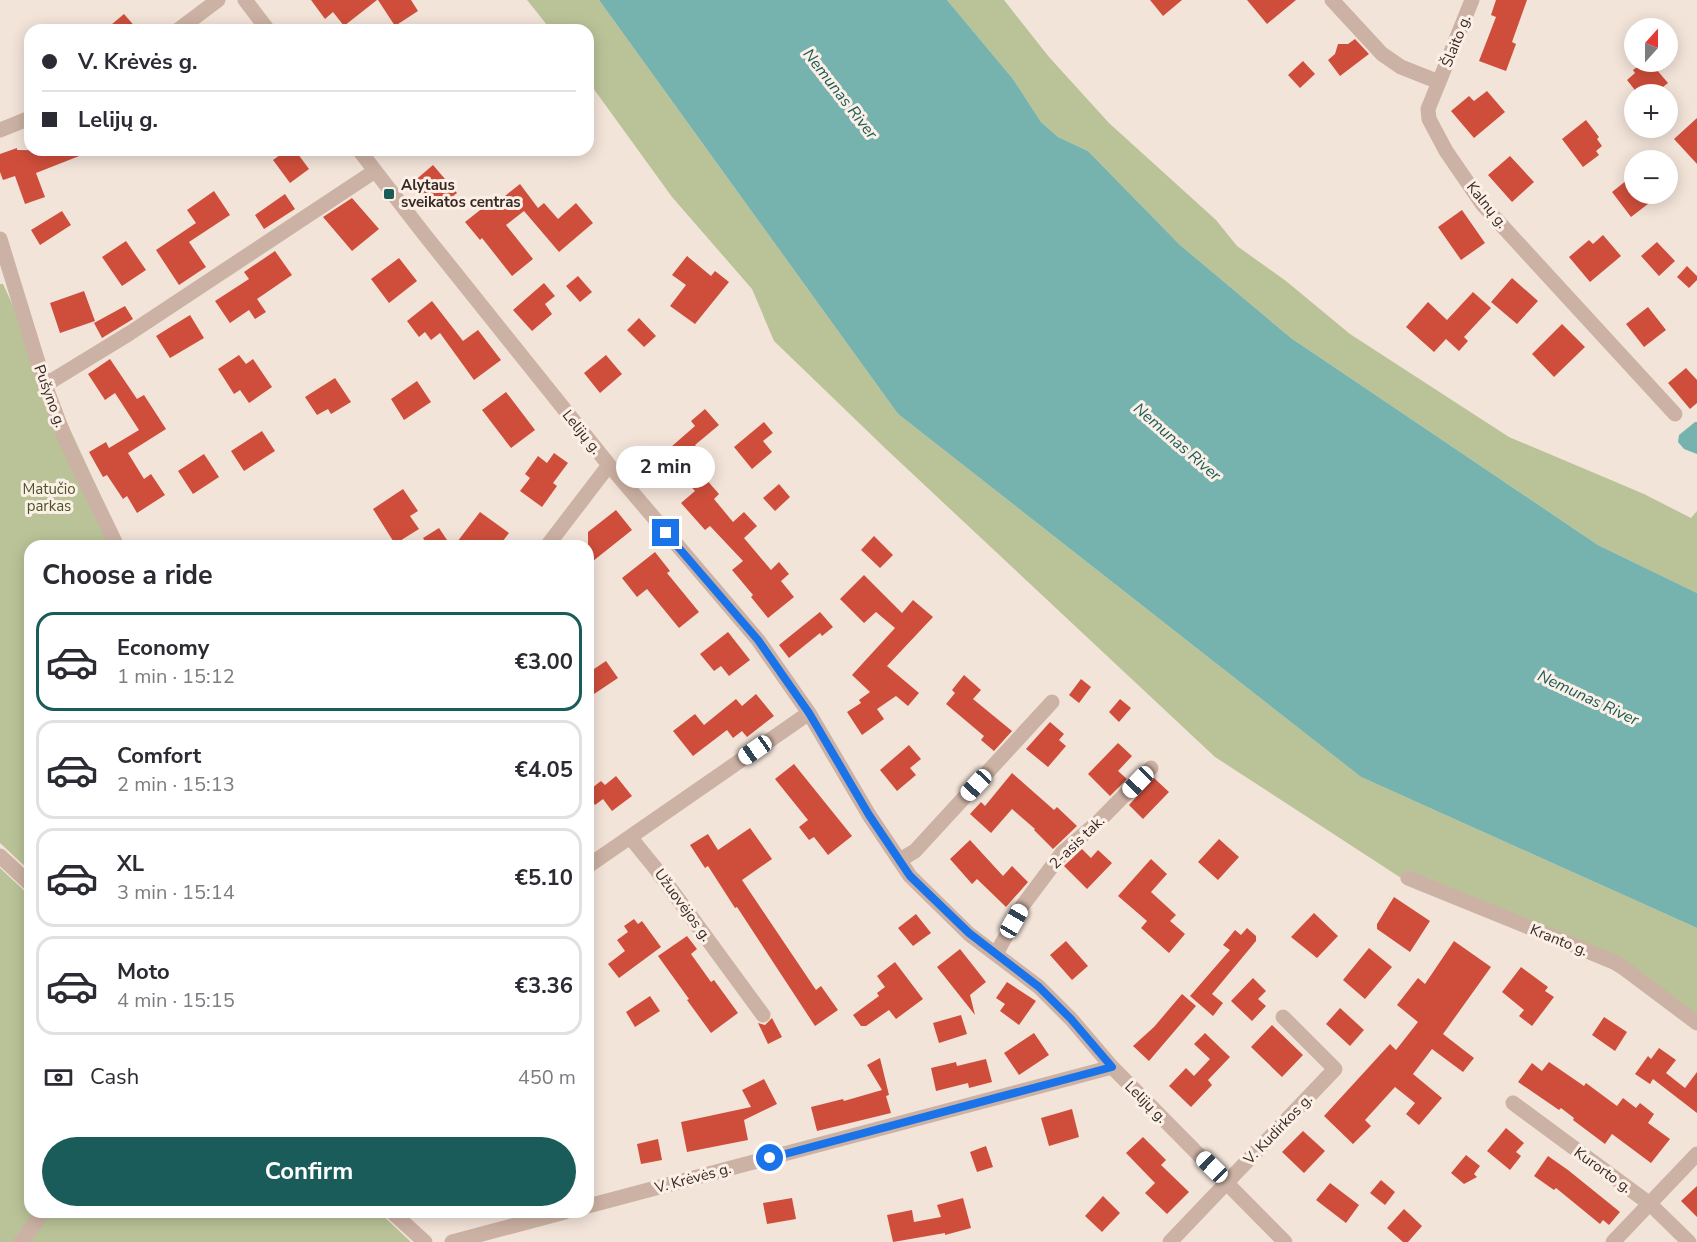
<!DOCTYPE html>
<html lang="en">
<head>
<meta charset="utf-8">
<style>
  body { margin:0; font-family:"Nunito Sans",sans-serif; background:#f7f7f7; color:#2b2b33; height:100vh; display:flex; flex-direction:column; font-size:22px; white-space:nowrap }
  * { box-sizing:border-box; margin:0 }
  p { font-size:20px; color:#7c7c81 }
  .icon { flex:none; width:33px; height:33px; fill:none; stroke:currentColor; stroke-width:2; stroke-linecap:round; stroke-linejoin:round }
  .map { position:relative; flex:1; overflow:hidden }
  .drawer { position:absolute; left:24px; top:540px; width:570px; height:678px; display:flex; flex-direction:column; background:#fff; border-radius:18px; box-shadow:0 3px 15px #0003 }
  .drawer>* { flex:none }
  .banner { position:absolute; left:24px; top:24px; width:570px; height:132px; border-radius:18px; box-shadow:0 3px 15px #0003; display:grid; align-content:center; height:132px; padding:0 18px; background:#fff }
  .needle { width:39px; rotate:21deg }
  .fabs { position:absolute; left:1624px; top:18px; display:grid; gap:12px }
  .fabs a { display:grid; place-items:center; width:54px; height:54px; border-radius:50%; background:#fff; box-shadow:0 3px 15px #0003; font-size:30px }
  .end { position:absolute; width:27px; height:27px; margin:-14px; border:8px solid #1a73e8; background:#fff; box-shadow:0 0 0 3px #fff }
  .from { border-radius:50% }
  .bubble { position:absolute; height:42px; border-radius:21px; background:#fff; box-shadow:0 3px 15px #0003; font-size:20px; font-weight:700; line-height:42px; text-align:center }
  .car { position:absolute; width:18px; height:36px; margin:-18px -9px; border-radius:8px; box-shadow:0 0 4px 2px #0007; background:linear-gradient(#fff 24%,#345 0 40%,#fff 0 76%,#345 0 86%,#fff 0) }
  .banner b { display:flex; align-items:center; gap:21px; height:57px; font-size:22px }
  .banner b+b { border-top:2px solid #e1e1e2 }
  .banner i { width:15px; height:15px; background:#2b2b33 }
  ul { padding:0; list-style:none }
  li { display:flex; align-items:center; gap:18px; height:99px; margin:0 12px 9px; padding:0 6px; border:3px solid #e1e1e2; border-radius:18px }
  li div { flex:1 }
  li b { display:block; font-size:22px }
  li em { font-style:normal; font-weight:700 }
  li.selected { border-color:#195c59 }
  li>.icon { width:54px; height:54px; stroke-width:1.5 }
  h2 { padding:0 18px; font-size:27px; line-height:72px }
  .pay { display:flex; align-items:center; gap:15px; height:66px; padding:0 18px; font-size:22px }
  .pay p { margin-inline-start:auto }
  .cta { display:flex; gap:12px; margin-top:auto; padding:12px 18px }
  .cta a { flex:1; height:69px; border-radius:36px; background:#195c59; color:#fff; font-size:24px; font-weight:700; line-height:69px; text-align:center }
  .map>svg:first-child { display:block }
  .green { fill:#bac398 }
  .water { fill:#76b3ae }
  .building { fill:#cf4e3b }
  .lines { fill:none; stroke-linecap:round; stroke-linejoin:round }
  .minor { stroke:#ccb2a4; stroke-width:15 }
  .route { stroke:#1a73e8; stroke-width:8 }
  .poi-dot { fill:#195c59; stroke:#fbefe6; stroke-width:2 }
  .labels { text-anchor:middle; dominant-baseline:central; stroke-width:6; stroke-linejoin:round; paint-order:stroke }
  .street-label { font-size:15px; fill:#372a26; stroke:#fbefe6 }
  .poi-label { font-size:15px; font-weight:bold; fill:#372a26; stroke:#fbefe6; text-anchor:start }
  .park-label { font-size:15px; fill:#4b5728; stroke:#fbefe6 }
  .water-label { font-size:16px; font-style:italic; fill:#195c59; stroke:#fbefe6 }
</style>
</head>
<body>
<div class="map">
<svg width="1697" height="1242" viewBox="0 0 1697 1242">
  <rect width="100%" height="100%" fill="#f3e4d9"/>
  <path class="green" d="M527 0H599L898 414 1361 777 1697 928V1021L1611 969 1415 887 1215 757 886 449 774 341 752 289 672 197 588 81V30H551Z
    M947 0H1004L1049 57 1109 123 1216 220 1237 246 1286 281 1350 334 1509 437 1644 494 1691 518 1697 511V593L1598 545 1291 338 1180 245 1088 151 1058 137 1041 122 1013 79Z
    M0 284H3L124 546H30V871L0 843Z
    M0 868 30 896V1212H379L411 1242H0Z"/>
  <path class="water" d="M599 0H947L1013 79 1041 122 1058 137 1088 151 1180 245 1291 338 1598 545 1697 593V928L1361 777 898 414Z
    M1695 422H1697V454L1684 449 1678 442 1679 435Z"/>
  <path class="building" d="M311 0H377L344 26 333 12 325 19Z
    M378 0H411L418 11 395 26Z
    M1150 0H1182L1163 16Z
    M1247 0H1296L1267 24Z
    M1496 0H1527L1512 42 1516 44 1506 71 1479 61 1496 17 1491 15Z
    M124 14 138 30H105Z
    M1355 39 1369 54 1340 76 1328 60 1335 54 1338 44H1348Z
    M1303 61 1315 74 1300 88 1288 75Z
    M1644 62H1650L1668 83 1654 94H1638L1627 80 1635 73 1633 70Z
    M1487 91 1505 112 1474 138 1451 111 1469 96 1474 101Z
    M1697 118V164L1674 139Z
    M1586 120 1599 137 1597 139 1602 146 1596 151 1599 155 1583 167 1562 139Z
    M17 148V150L92 151 36 173 45 197 25 204 15 176 3 180 0 172V154Z
    M287 150H295L309 169 290 183 273 160Z
    M1510 156 1534 182 1512 202 1488 175Z
    M433 165 457 193 439 207 432 198 428 202 412 183Z
    M1627 180 1635 190V194H1661L1631 217 1612 192Z
    M520 184 538 208 544 203 558 219 576 203 593 223 559 252 524 211 506 225 533 259 512 276 482 238 480 240 465 222 494 199 496 203Z
    M214 191 230 215 189 242 206 267 179 285 156 250 196 223 187 210Z
    M285 194 295 209 264 229 255 215Z
    M352 198 379 229 352 251 323 217Z
    M1462 210 1485 243 1461 260 1438 227Z
    M62 211 71 225 40 245 31 230Z
    M1603 235 1621 256 1590 282 1569 257 1589 240 1593 244Z
    M126 241 146 270 122 286 102 257Z
    M1657 242 1675 261 1659 276 1641 256Z
    M275 251 292 275 257 299 266 312 255 319 249 310 230 323 215 301 249 279 244 272Z
    M687 256 711 276 715 271 729 282 695 324 670 306 686 285 672 275Z
    M399 258 417 281 389 303 371 279Z
    M1687 266 1697 276V280L1689 288 1677 277Z
    M578 276 592 292 580 302 566 286Z
    M1512 278 1538 301 1517 324 1491 302Z
    M544 283 555 296 545 304 552 314 532 331 513 310Z
    M84 291 95 321 60 333 50 303Z
    M1473 292 1491 308 1464 337 1468 341 1459 351 1446 339 1434 352 1406 327 1428 302 1447 320Z
    M432 301 463 341 478 330 501 360 474 380 440 333 431 340 425 332 419 337 407 321Z
    M125 306 133 319 102 338 94 323Z
    M1648 307 1666 330 1644 347 1626 324Z
    M190 315 204 338 170 358 156 336Z
    M639 318 656 336 644 347 627 330Z
    M1562 324 1585 347 1554 377 1532 354Z
    M239 355 246 364 253 359 272 387 249 403 240 390 234 394 218 369Z
    M606 355 622 374 600 393 584 373Z
    M110 359 137 399 144 395 166 429 128 453 144 479 151 474 165 495 137 513 127 496 123 499 107 475 103 477 89 452 106 442 109 448 139 430 115 393 105 400 88 374Z
    M1686 368 1697 380V403L1690 409 1668 383Z
    M335 378 351 402 331 414 328 409 317 415 305 397Z
    M417 381 431 402 404 420 391 399Z
    M506 392 535 430 511 448 482 410Z
    M705 409 719 425 695 445 708 460 697 469 719 494 714 499 733 522 744 512 757 526 744 538 771 570 779 562 789 574 781 581 794 597 768 618 751 597 753 595 732 570 743 561 710 526 705 530 681 503 695 491 663 454 695 426 691 421Z
    M764 422 773 433 763 441 772 452 752 469 734 447Z
    M262 431 275 451 244 471 231 451Z
    M554 453 568 463 553 483 557 486 542 507 520 491 530 478 525 474 538 456 547 463Z
    M204 454 219 477 193 494 178 471Z
    M779 484 790 497 775 511 763 498Z
    M403 489 418 511 410 516 419 529 395 544 373 509Z
    M616 510 632 530 588 565V532Z
    M480 512 509 533 499 546H454Z
    M439 528 451 546H428L423 538Z
    M874 536 893 555 880 568 861 550Z
    M655 552 670 571 667 573 699 612 679 628 647 589 637 597 622 578Z
    M864 575 902 613 913 600 933 617 887 666 919 693 908 706 896 696 877 709 884 719 862 735 847 712 861 703 859 700 870 692 852 675 895 628 876 612 864 623 840 599Z
    M820 612 833 627 822 636 820 633 789 658 779 645Z
    M728 632 750 660 729 676 721 666 714 671 700 654Z
    M606 661 618 678 588 698V673Z
    M964 675 981 690 973 699 1012 731 994 751 981 740 984 736 946 704 955 693 952 690Z
    M1081 679 1091 687 1079 703 1069 695Z
    M756 694 774 716 747 737 742 731 733 738 727 730 693 756 673 731 695 714 704 725 736 699 742 706Z
    M1120 699 1131 708 1119 722 1109 712Z
    M1050 722 1064 734 1059 740 1066 746 1048 767 1026 749Z
    M1118 743 1132 756 1118 771 1127 779 1110 796 1088 774Z
    M909 745 921 759 910 768 916 775 897 791 880 770Z
    M794 764 852 836 828 855 814 837 809 840 799 827 808 820 775 779Z
    M1012 773 1054 810 1057 807 1077 826 1053 849 1034 830 1035 829 1012 809 991 833 970 814 981 802 985 806Z
    M616 776 632 796 612 811 603 799 595 805 588 796V791L601 781 605 785Z
    M1154 778 1169 792 1143 819 1129 805Z
    M750 828 772 859 742 880 816 990 821 986 838 1010 815 1026 737 907 735 908 708 866 705 868 690 845 708 834 718 850Z
    M1219 839 1239 857 1218 880 1198 862Z
    M970 840 1003 876 1012 866 1028 882 1006 907 977 879 972 884 950 859Z
    M1082 849 1091 858 1098 850 1112 863 1087 889 1064 866Z
    M1151 859 1167 874 1151 892 1176 915 1170 921 1185 934 1169 953 1141 928 1147 921 1118 896Z
    M1394 897 1430 921 1410 952 1377 929V924Z
    M1314 913 1338 936 1317 958 1291 937Z
    M916 914 931 933 913 946 898 928Z
    M634 919 638 924 642 921 661 947 619 978 608 964 625 951 617 940 628 932 624 926Z
    M1247 928 1256 936V941L1212 994 1223 1003 1213 1016 1190 996 1230 950 1223 945 1235 930 1241 935Z
    M687 936 697 949 691 954 711 982 714 980 738 1013 711 1033 687 1000 689 999 658 956Z
    M1066 941 1088 966 1072 980 1050 955Z
    M1454 941 1491 967 1443 1034 1474 1058 1463 1072 1432 1049 1413 1074 1442 1098 1419 1125 1406 1114 1415 1103 1395 1087 1365 1120 1371 1126 1353 1144 1324 1116 1390 1044 1396 1050 1418 1022 1397 1005 1418 978 1425 984Z
    M1369 948 1392 967 1365 999 1343 980Z
    M960 949 986 982 970 995 975 1015 937 967Z
    M895 962 923 999 896 1019 889 1010 866 1026H861L853 1015 879 996 877 993 885 987 877 976Z
    M1521 967 1548 987 1545 991 1554 997 1532 1026 1519 1016 1524 1010 1502 992Z
    M1253 978 1266 991 1258 999 1266 1006 1252 1021 1231 1001Z
    M1007 982 1036 1001 1019 1025 1000 1011 1005 1004 996 998Z
    M1182 994 1196 1006 1149 1061 1133 1046 1154 1027Z
    M650 996 660 1011 635 1027 626 1012Z
    M1340 1008 1364 1030 1350 1046 1326 1024Z
    M961 1015 967 1034 939 1043 933 1023Z
    M1604 1017 1627 1032 1615 1051 1592 1035Z
    M772 1018 782 1037 768 1044 758 1023 765 1025Z
    M1272 1025 1303 1055 1282 1077 1251 1047Z
    M1034 1033 1049 1055 1019 1075 1004 1053Z
    M1205 1033 1230 1057 1208 1080 1212 1085 1191 1107 1169 1086 1186 1068 1194 1076 1210 1059 1194 1044Z
    M1659 1048 1676 1060 1666 1073 1685 1088 1697 1072V1113L1653 1079 1650 1084 1635 1074 1648 1056 1651 1059Z
    M880 1058 889 1095 886 1096 891 1113 817 1131 811 1107 843 1099 844 1101 882 1090 867 1065Z
    M986 1059 992 1082 969 1088 968 1083 936 1091 931 1068 956 1062 957 1066Z
    M1549 1062 1584 1086 1586 1083 1617 1106 1623 1098 1636 1108 1640 1103 1654 1114 1648 1123 1670 1139 1651 1163 1612 1134 1605 1144 1573 1120 1574 1118 1561 1108 1559 1110 1518 1082 1532 1063 1542 1071Z
    M764 1079 777 1104 744 1120 748 1140 687 1152 681 1122 751 1107 742 1090Z
    M1072 1109 1079 1137 1049 1146 1041 1118Z
    M1506 1128 1524 1143 1516 1152 1521 1156 1510 1170 1487 1151Z
    M1303 1131 1325 1151 1304 1173 1282 1152Z
    M1143 1137 1166 1160 1161 1165 1189 1192 1167 1214 1145 1193 1155 1183 1126 1153Z
    M658 1139 662 1160 641 1164 637 1144Z
    M986 1146 993 1167 977 1172 970 1152Z
    M1466 1155 1480 1166 1474 1174 1477 1177 1464 1184 1451 1173Z
    M1548 1156 1568 1170 1620 1212 1609 1225 1603 1220 1600 1224 1556 1188 1554 1190 1534 1176Z
    M1381 1180 1395 1192 1385 1205 1370 1193Z
    M1330 1183 1359 1205 1346 1223 1316 1200Z
    M1697 1186V1217L1681 1201Z
    M1103 1196 1120 1213 1102 1232 1085 1216Z
    M792 1198 796 1219 767 1224 763 1203Z
    M963 1198 971 1228 945 1235V1233L893 1242 887 1215 912 1210 914 1222 941 1217 937 1205Z
    M1404 1209 1422 1226 1408 1242H1403L1387 1228Z"/>
  <g class="lines">
    <path class="minor" d="M245 0 268 30
      M1332 0 1382 54 1401 67 1439 82 1428 109 1429 119 1446 151 1483 205 1675 414
      M178 30 218 0
      M1439 82 1472 0
      M0 130 30 118
      M359 150 424 234 609 465 758 640 809 713 869 815 910 876 969 934 1039 987 1071 1019 1112 1067 1285 1242
      M0 239 45 385 66 441 117 546
      M45 385 130 333 375 171
      M547 546 609 465
      M630 837 809 713
      M0 856 30 884
      M900 860 915 851 1052 702
      M588 866 630 837 656 869 763 1015
      M1408 878 1617 963 1697 1023
      M996 954 1023 905 1062 853 1098 822 1151 768
      M1513 1103 1650 1204 1689 1242
      M588 1206 1112 1067
      M392 1212 425 1242
      M21 1242 43 1212
      M452 1242 565 1212
      M1170 1242 1335 1069 1283 1017
      M1613 1242 1697 1154"/>
  </g>
  <g class="lines">
    <path class="route" d="M666 533 758 640 809 713 869 815 910 876 969 933 1039 987 1071 1019 1112 1067 770 1158"/>
  </g>
  <rect class="poi-dot" x="383" y="188" width="12" height="12" rx="3"/>
  <g class="labels">
    <g class="street-label">
      <text transform="translate(1456 41) rotate(-68)">Šlaito g.</text>
      <text transform="translate(1487 205) rotate(51)">Kalnų g.</text>
      <text transform="translate(50 396) rotate(70)">Pušyno g.</text>
      <text transform="translate(582 432) rotate(51)">Lelijų g.</text>
      <text transform="translate(1077 842) rotate(-44)">2-asis tak.</text>
      <text transform="translate(683 905) rotate(54)">Užuovėjos g.</text>
      <text transform="translate(1559 940) rotate(22)">Kranto g.</text>
      <text transform="translate(1146 1102) rotate(45)">Lelijų g.</text>
      <text transform="translate(1278 1129) rotate(-46)">V. Kudirkos g.</text>
      <text transform="translate(1603 1170) rotate(36)">Kurorto g.</text>
      <text transform="translate(693 1178) rotate(-15)">V. Krėvės g.</text>
    </g>
    <g class="poi-label">
      <text x="401" y="185">Alytaus<tspan x="401" dy="17">sveikatos centras</tspan></text>
    </g>
    <g class="park-label">
      <text x="49" y="489">Matučio<tspan x="49" dy="17">parkas</tspan></text>
    </g>
    <g class="water-label">
      <text transform="translate(840 94) rotate(52)">Nemunas River</text>
      <text transform="translate(1177 442) rotate(41)">Nemunas River</text>
      <text transform="translate(1588 698) rotate(25)">Nemunas River</text>
    </g>
  </g>
</svg>
<div class="fabs">
<a><svg class="needle" viewBox="-14 -14 28 28"><path d="M0-13l5 13h-10z" fill="#e53935"/><path d="M0 13l5-13h-10z" fill="#7c7c81"/></svg></a>
<a>+</a>
<a>−</a>
</div>
<i class="end from" style="left:770px;top:1158px"></i>
<i class="end" style="left:666px;top:533px"></i>
<div class="bubble" style="left:616px;top:446px;width:99px">2 min</div>
<i class="car" style="left:755px;top:750px;rotate:235deg"></i>
<i class="car" style="left:1138px;top:782px;rotate:224deg"></i>
<i class="car" style="left:976px;top:785px;rotate:223deg"></i>
<i class="car" style="left:1014px;top:921px;rotate:30deg"></i>
<i class="car" style="left:1212px;top:1167px;rotate:314deg"></i>
<div class="banner">
<b><i class="from"></i>V. Krėvės g.</b>
<b><i></i>Lelijų g.</b>
</div>
<section class="drawer">
<h2>Choose a ride</h2>
<ul>
<li class="selected"><svg class="icon" aria-label="car" viewBox="0 0 24 24"><path d="M5 17H2v-5l4-1 3-4h7l3 4 3 1v5h-3M9 17h6M6 11h13"/><circle cx="7" cy="17" r="2"/><circle cx="17" cy="17" r="2"/></svg><div><b>Economy</b><p>1 min · 15:12</p></div><em>€3.00</em></li>
<li><svg class="icon" aria-label="car" viewBox="0 0 24 24"><path d="M5 17H2v-5l4-1 3-4h7l3 4 3 1v5h-3M9 17h6M6 11h13"/><circle cx="7" cy="17" r="2"/><circle cx="17" cy="17" r="2"/></svg><div><b>Comfort</b><p>2 min · 15:13</p></div><em>€4.05</em></li>
<li><svg class="icon" aria-label="car" viewBox="0 0 24 24"><path d="M5 17H2v-5l4-1 3-4h7l3 4 3 1v5h-3M9 17h6M6 11h13"/><circle cx="7" cy="17" r="2"/><circle cx="17" cy="17" r="2"/></svg><div><b>XL</b><p>3 min · 15:14</p></div><em>€5.10</em></li>
<li><svg class="icon" aria-label="car" viewBox="0 0 24 24"><path d="M5 17H2v-5l4-1 3-4h7l3 4 3 1v5h-3M9 17h6M6 11h13"/><circle cx="7" cy="17" r="2"/><circle cx="17" cy="17" r="2"/></svg><div><b>Moto</b><p>4 min · 15:15</p></div><em>€3.36</em></li>
</ul>
<div class="pay"><svg class="icon" aria-label="cash" viewBox="0 0 24 24"><path d="M3 7h18v10H3z"/><circle cx="12" cy="12" r="2"/></svg>Cash<p>450 m</p></div>
<div class="cta"><a>Confirm</a></div>
</section>
</div>
</body>
</html>
